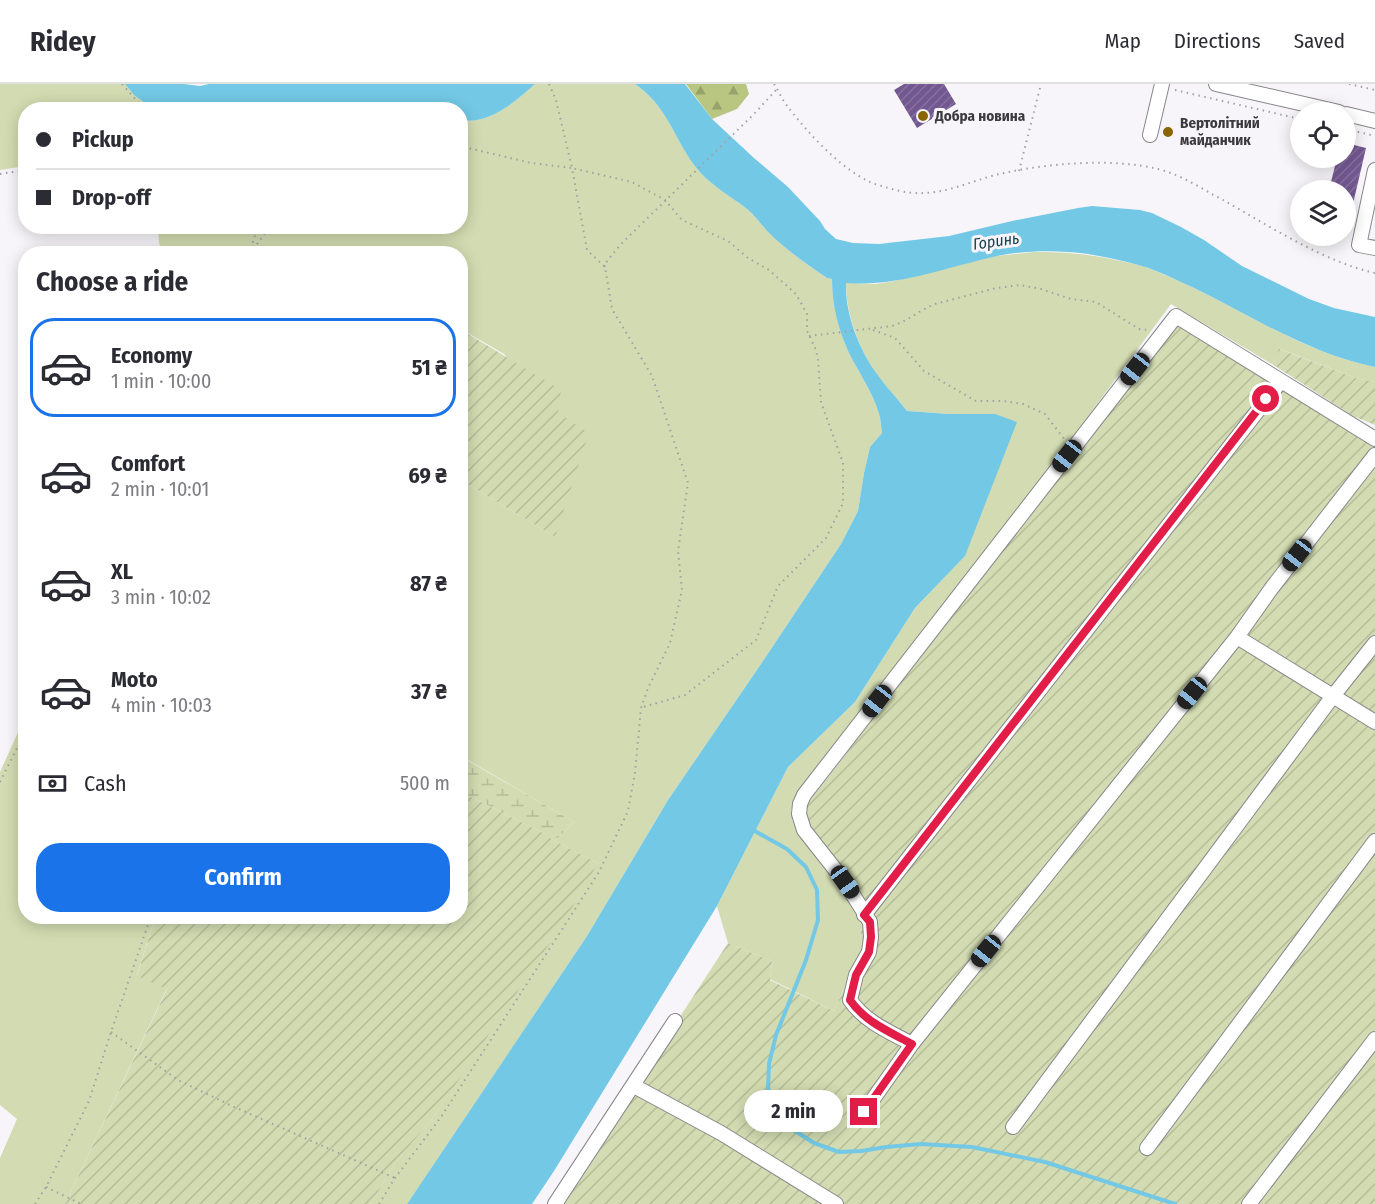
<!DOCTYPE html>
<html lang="en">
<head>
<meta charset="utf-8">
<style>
  body { margin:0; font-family:"Fira Sans Condensed",sans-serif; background:#f2f2f3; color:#2b2b33; height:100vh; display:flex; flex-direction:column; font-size:22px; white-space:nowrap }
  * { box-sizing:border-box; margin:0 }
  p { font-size:20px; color:#7c7c81 }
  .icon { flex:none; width:33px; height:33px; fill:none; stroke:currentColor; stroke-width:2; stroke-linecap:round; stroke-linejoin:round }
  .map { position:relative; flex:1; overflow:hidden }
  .drawer { position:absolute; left:18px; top:162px; width:450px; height:678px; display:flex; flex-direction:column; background:#fff; border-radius:24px; box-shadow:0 3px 15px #0003 }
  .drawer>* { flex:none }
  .top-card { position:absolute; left:18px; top:18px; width:450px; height:132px; border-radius:24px; box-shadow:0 3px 15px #0003; display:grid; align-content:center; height:132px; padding:0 18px; background:#fff }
  .buttons { position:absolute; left:1290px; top:18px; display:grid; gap:12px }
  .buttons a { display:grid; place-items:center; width:66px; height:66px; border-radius:50%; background:#fff; box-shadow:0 3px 15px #0003; font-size:30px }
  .end { position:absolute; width:27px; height:27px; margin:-14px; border:8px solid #e11d48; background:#fff; box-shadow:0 0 0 3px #fff }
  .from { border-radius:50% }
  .bubble { position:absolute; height:42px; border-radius:21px; background:#fff; box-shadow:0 3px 15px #0003; font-size:20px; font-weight:700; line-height:42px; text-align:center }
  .car { position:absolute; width:18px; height:36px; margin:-18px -9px; border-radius:8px; box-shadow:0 0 4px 2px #0007; background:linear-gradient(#222 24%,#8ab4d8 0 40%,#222 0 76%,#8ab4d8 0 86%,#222 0) }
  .top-card b { display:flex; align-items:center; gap:21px; height:57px; font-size:22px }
  .top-card b+b { border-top:2px solid #e1e1e2 }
  .top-card i { width:15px; height:15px; background:#2b2b33 }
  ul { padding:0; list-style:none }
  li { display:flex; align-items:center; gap:18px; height:99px; margin:0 12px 9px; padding:0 6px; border:3px solid transparent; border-radius:24px }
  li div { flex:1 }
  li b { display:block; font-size:22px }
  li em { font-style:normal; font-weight:700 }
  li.active { border-color:#1a73e8 }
  li>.icon { width:54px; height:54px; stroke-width:1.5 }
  h2 { padding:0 18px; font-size:27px; line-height:72px }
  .pay { display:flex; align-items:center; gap:15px; height:66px; padding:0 18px; font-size:22px }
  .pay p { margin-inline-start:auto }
  .primary-button { display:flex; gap:12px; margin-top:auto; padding:12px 18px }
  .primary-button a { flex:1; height:69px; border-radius:24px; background:#1a73e8; color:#fff; font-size:24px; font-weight:700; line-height:69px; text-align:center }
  header { display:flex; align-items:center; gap:36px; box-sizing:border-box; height:84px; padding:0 30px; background:#fff; border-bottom:2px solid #e1e1e2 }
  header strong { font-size:28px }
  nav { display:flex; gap:33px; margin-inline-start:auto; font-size:21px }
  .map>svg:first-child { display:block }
  .green { fill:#d2dbb1 }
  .forest { fill:url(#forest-firs) }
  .wetland { fill:url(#wetland-marsh) }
  .garden { fill:url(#garden-furrows) }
  .water { fill:#73c9e5 }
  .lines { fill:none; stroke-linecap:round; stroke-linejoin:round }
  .stream { stroke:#73c9e5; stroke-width:4 }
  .building { fill:url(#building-hatch) }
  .minor-casing { stroke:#88868a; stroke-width:16 }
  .path { stroke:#a2a0a3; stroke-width:2; stroke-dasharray:1.5 4.5; stroke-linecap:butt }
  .minor { stroke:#fff; stroke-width:14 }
  .route { stroke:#e11d48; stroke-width:8 }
  .poi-dot { fill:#8a6503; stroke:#f7f5f9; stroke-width:2 }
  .labels { text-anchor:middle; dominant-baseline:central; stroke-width:6; stroke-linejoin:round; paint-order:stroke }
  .poi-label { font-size:15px; font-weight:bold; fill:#3b3a3c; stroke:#f7f5f9; text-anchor:start }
  .water-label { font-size:16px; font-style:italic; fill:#19414d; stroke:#f7f5f9 }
</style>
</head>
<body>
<header>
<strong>Ridey</strong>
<nav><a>Map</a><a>Directions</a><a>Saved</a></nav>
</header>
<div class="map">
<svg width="1375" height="1120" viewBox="0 0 1375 1120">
  <defs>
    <pattern id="forest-firs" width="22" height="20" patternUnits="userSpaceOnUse" patternTransform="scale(1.5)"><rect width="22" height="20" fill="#b9c681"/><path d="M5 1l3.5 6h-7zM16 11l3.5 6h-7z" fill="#98a26b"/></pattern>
    <pattern id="wetland-marsh" width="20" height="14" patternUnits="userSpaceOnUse" patternTransform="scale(1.5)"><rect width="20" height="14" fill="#d2dbb1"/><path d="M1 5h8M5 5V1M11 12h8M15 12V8" fill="none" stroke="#b5bd99"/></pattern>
    <pattern id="garden-furrows" width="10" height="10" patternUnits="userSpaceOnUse" patternTransform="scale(1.5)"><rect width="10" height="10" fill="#d2dbb1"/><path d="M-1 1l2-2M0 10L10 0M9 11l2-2" fill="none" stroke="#b5bd99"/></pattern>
    <pattern id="building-hatch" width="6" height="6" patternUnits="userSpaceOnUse" patternTransform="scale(1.5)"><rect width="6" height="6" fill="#725790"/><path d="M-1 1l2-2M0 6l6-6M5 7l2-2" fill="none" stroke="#86729d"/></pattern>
  </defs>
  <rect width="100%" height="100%" fill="#f7f5f9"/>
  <path class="green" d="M0 0H125L134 11 153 25 26 26 25 82 0 86Z
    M535 0H635C667 22 673 52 694 81 708 100 729 111 747 125 757 133 763 144 772 152 789 168 808 181 827 194L832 195C832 220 838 244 848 267 858 288 873 308 879 330 881 336 881 343 882 349L870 363 864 389 858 427 841 460 761 580 668 716 587 852 407 1120H371L393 1082 436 1030 598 779 555 757 574 738 461 672V396L555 453 558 329 504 270 461 245 460 170 163 169 159 159 158 143 460 142 461 36C489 41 515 18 535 0Z
    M1034 168C1066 168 1089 170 1121 177 1128 179 1136 180 1143 182 1159 188 1175 195 1190 202 1251 231 1308 270 1375 283V298L1356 294 1280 265 1272 280 1171 220 975 485 801 710 791 726 793 739 800 750 843 803 859 834 862 864 834 927 770 895 772 877 728 859 717 822 788 683 855 618 915 524 965 472 949 330 907 327C897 314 886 303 877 291 859 264 846 231 846 199L876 200 894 197 996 172Z
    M25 633 26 832 155 833 137 891 167 904 65 1120H0V1074L17 1035 0 1021V688Z"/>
  <path class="forest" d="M686 0H746L749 10 737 25 712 35Z"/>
  <path class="wetland" d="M460 672 574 738 555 757 541 748 461 708Z"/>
  <path class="garden" d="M1178 237 1375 360V1120H558L728 859 772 877 770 896 834 927 862 864 859 834 843 803 800 750 793 739Z
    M460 245 561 306 558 329 589 349 555 453 461 396Z
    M1279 265 1356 294 1375 298V341L1353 332 1272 280Z
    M461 708 541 748 555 757 598 779 563 839 436 1030 393 1082 371 1120H65L167 905 137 892 155 833 460 832Z"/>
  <path class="water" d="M125 0H184L200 2 209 0H535C515 18 489 41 461 36L460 26 153 25 134 11Z
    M635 0H685L712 35 754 74 788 103 820 137 825 145 836 155 853 159 879 160 949 152 1012 137 1078 124 1092 122 1140 126 1152 129 1181 143 1204 156 1242 182 1309 215 1334 224 1375 233V283C1309 270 1252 232 1192 203 1176 196 1159 187 1142 182 1125 177 1106 173 1088 170 1059 166 1022 166 993 173 944 184 897 203 846 199 845 230 859 265 877 290 886 303 897 314 907 327L949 330H995L1017 338 965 472 915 524 855 618 788 683 717 822 554 1087 532 1120H407L587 852 668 716 761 580 841 460 858 427 864 389 870 363 882 349C881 343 881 336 879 330 873 308 858 288 848 267 838 244 832 221 832 195L827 194C808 181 789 168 772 152 763 144 757 133 747 125 729 111 708 100 694 81 673 52 667 22 635 0Z"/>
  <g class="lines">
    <path class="stream" d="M753 746 787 765 806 783 817 806 818 836 806 876 776 951 769 980 768 1004 775 1025 789 1043 814 1059 839 1068 861 1067 886 1063 921 1060 972 1063 1045 1078 1175 1120"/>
  </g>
  <path class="building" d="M904 0H944L956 20 917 44 894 6Z
    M1346 59 1366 64 1349 137H1346V106H1329L1337 74H1346Z"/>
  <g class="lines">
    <defs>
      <path id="minor" d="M1216 0 1339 28
        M1346 30 1375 37
        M1150 51 1162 0
        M1375 86 1359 161 1375 164
        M1237 553 1375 638
        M864 831 1281 297
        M912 960C890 948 865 938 850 916L856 891 869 868 871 853 870 838 845 798 804 746 799 730 800 720 804 711 1176 232 1375 355
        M634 1002 721 1049 836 1120
        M864 1028 912 960 1237 553 1271 505 1375 371
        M1013 1043 1333 612 1375 559
        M1147 1064 1375 757
        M555 1120 675 937
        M1249 1120 1375 955"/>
    </defs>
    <use href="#minor" class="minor-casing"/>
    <path class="path" d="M122 0 145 26
      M549 0 556 16 572 84 632 98 665 116 682 136 728 157 748 174 769 186 796 210 807 230V247L816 266 818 276 821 318 843 379V419L826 454 778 502 756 556 685 611 643 623
      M774 0C779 7 782 16 788 23 807 48 839 83 868 97 873 100 879 101 885 103 898 107 912 110 925 109 952 108 978 94 1004 89 1050 79 1113 74 1158 85 1182 91 1202 105 1223 116 1269 142 1325 178 1375 189
      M1349 0 1375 6
      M1175 6 1300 35
      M1346 45 1375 52
      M1019 87 1041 0
      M0 90 26 86
      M249 170 258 142
      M250 170 270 142
      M605 183 604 181 620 161 754 30 777 5
      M873 246 895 254 924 287 976 317H1003L1023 320 1045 330 1065 356
      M809 252 892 242C908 237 920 226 935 220L996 204 1020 201 1041 205 1071 215 1096 218 1139 245 1148 246
      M0 698 26 646
      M111 948 178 996 230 1021 395 1094
      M46 1103 81 1120
      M35 1120 46 1103 89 1017 111 948 151 832
      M379 1120 395 1094 441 1033 599 788 628 727 635 689 641 624 648 604 670 559 682 506 678 467 688 399 652 292 612 225 605 183 587 166 572 84 531 79 460 62"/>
    <use href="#minor" class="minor"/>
  </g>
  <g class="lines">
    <path class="route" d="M864 1028 912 960C890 948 865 938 850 916L856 891 869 868 871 853 870 838 864 831 1266 315"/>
  </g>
  <g class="poi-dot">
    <circle cx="923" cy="32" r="6"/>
    <circle cx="1168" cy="48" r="6"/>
  </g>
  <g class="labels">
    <g class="poi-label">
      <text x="935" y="32">Добра новина</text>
      <text x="1180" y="39">Вертолітний<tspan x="1180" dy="17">майданчик</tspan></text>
    </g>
    <g class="water-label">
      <text transform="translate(996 157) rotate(-8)">Горинь</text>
    </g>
  </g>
</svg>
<div class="buttons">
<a><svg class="icon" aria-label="locate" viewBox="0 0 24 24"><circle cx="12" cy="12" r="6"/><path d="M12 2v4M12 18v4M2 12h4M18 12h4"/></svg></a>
<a><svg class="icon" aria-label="layers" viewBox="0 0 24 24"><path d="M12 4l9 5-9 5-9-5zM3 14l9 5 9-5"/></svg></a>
</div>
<i class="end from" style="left:1266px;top:315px"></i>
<i class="end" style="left:864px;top:1028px"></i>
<div class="bubble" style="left:744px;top:1006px;width:99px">2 min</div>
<i class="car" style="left:1135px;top:285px;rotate:218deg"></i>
<i class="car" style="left:1067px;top:372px;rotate:218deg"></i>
<i class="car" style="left:1297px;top:471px;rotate:218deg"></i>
<i class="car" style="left:1192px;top:609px;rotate:219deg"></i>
<i class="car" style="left:877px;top:617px;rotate:218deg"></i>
<i class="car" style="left:845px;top:798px;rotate:145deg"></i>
<i class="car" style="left:986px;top:867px;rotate:219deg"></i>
<div class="top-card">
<b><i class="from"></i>Pickup</b>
<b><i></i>Drop-off</b>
</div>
<section class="drawer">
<h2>Choose a ride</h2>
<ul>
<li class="active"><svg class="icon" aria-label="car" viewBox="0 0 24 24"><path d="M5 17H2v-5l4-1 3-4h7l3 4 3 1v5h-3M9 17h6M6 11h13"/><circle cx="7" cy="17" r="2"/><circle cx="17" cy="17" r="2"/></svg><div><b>Economy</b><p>1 min · 10:00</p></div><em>51 ₴</em></li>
<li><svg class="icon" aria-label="car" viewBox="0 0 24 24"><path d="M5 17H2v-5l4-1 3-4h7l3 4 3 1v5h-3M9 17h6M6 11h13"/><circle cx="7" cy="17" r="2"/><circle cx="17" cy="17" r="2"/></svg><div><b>Comfort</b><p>2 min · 10:01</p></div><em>69 ₴</em></li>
<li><svg class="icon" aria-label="car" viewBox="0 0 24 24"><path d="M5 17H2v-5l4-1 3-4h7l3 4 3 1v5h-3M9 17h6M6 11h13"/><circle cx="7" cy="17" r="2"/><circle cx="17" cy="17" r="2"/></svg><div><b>XL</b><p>3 min · 10:02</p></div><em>87 ₴</em></li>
<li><svg class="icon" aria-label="car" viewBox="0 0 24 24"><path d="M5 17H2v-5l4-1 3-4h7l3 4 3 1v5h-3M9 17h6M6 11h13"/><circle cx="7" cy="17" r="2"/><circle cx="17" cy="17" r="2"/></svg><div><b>Moto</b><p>4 min · 10:03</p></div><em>37 ₴</em></li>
</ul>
<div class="pay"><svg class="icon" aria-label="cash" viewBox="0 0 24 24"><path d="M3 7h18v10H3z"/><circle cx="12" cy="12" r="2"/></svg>Cash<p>500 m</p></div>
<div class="primary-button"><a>Confirm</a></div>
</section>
</div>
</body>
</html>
